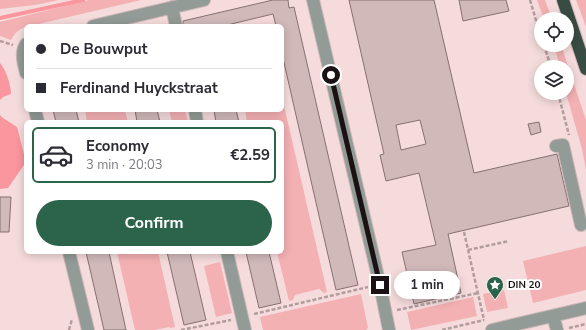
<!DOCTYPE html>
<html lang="en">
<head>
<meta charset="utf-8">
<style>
  body { margin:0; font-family:"Nunito Sans",sans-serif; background:#f7f7f7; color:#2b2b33; height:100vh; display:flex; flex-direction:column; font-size:15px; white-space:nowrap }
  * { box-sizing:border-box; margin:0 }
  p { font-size:13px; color:#7c7c81 }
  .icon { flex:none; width:22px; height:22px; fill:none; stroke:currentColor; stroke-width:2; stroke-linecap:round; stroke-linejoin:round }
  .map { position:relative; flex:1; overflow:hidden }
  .drawer { position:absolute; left:24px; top:120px; width:260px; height:134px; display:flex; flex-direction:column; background:#fff; border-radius:6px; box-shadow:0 2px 10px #0003 }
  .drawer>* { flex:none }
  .top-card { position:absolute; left:24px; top:24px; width:260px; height:88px; border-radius:6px; box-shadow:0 2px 10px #0003; display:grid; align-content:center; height:88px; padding:0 12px; background:#fff }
  .buttons { position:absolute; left:534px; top:12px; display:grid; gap:8px }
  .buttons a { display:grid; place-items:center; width:40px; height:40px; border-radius:50%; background:#fff; box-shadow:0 2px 10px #0003; font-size:20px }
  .end { position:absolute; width:18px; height:18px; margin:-9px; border:5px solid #1b1213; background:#fff; box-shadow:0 0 0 2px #fff }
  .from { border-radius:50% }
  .bubble { position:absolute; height:28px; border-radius:14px; background:#fff; box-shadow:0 2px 10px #0003; font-size:13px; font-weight:700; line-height:28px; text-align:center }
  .top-card b { display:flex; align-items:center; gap:14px; height:38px; font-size:15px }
  .top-card b+b { border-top:1px solid #e1e1e2 }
  .top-card i { width:10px; height:10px; background:#2b2b33 }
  ul { padding:7px 0 0; list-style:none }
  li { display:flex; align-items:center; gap:12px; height:56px; margin:0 8px 6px; padding:0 4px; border:2px solid transparent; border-radius:6px }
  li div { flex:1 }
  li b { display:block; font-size:15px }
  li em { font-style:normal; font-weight:700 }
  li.selected { border-color:#2b634b }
  li>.icon { width:36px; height:36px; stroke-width:1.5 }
  .primary-button { display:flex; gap:8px; margin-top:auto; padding:8px 12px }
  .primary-button a { flex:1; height:46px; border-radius:24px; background:#2b634b; color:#fff; font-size:16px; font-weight:700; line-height:46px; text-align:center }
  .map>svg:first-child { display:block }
  .green { fill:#f4b1b4 }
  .water { fill:#fa969e }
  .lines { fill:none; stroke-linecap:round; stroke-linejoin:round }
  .stream { stroke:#fa969e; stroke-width:4 }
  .building { fill:#d1b9ba; stroke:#867071; fill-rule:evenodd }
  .minor-casing { stroke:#ceb7b8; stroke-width:14 }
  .highway-casing { stroke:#ceb7b8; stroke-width:14 }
  .path { stroke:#b29d9e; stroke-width:2.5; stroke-dasharray:4 2; stroke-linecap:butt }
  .minor { stroke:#929b96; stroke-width:12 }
  .highway { stroke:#394c43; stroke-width:12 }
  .route { stroke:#1b1213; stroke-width:5 }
  .labels { text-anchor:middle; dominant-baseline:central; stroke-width:4; stroke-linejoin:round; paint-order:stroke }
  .poi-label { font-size:10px; font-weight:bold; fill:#1b1213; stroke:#fff; text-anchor:start }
</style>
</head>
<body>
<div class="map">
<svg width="586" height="330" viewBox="0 0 586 330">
  <rect width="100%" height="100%" fill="#f5dbdc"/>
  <path class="green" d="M0 0H59L35 5 0 9Z
    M89 0H141L30 26H26V27C18 29 15 33 11 40L0 36V22Z
    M537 0H545L552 19H544Z
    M576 0H586V27Z
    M554 45H561L586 120V170L582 149 566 93H567V67H560Z
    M282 97 327 292 324 293 319 289 295 295 293 300 289 301 277 252H282V122H247L245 110H282Z
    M85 110H125L128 122H87Z
    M169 110H185L188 122H172Z
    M586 246V290L533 303 523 261Z
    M117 252H158L175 327 171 328 169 327 155 330H135Z
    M220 262 232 313 216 317 204 266Z
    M504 290 508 308 487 312 483 294Z
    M361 294 368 328 366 330H263L260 317Z
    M473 297 477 316 411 330 407 312Z"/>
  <path class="water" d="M0 63C6 70 11 85 11 94L3 97 0 100Z
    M0 115 3 118 17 127 26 162 8 188 0 189Z"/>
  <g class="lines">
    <path class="stream" d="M0 18 83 0"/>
  </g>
  <path class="building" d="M273 0H288L289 8 294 7 358 285 336 290 282 54V26H276L273 14 223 26H183V21Z
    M349 0H434L474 173 557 154 569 206 448 234 461 293 414 304 402 252 436 245 419 173 386 181 380 155 384 154ZM420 120 426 144 401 150 396 125Z
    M459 0H506L509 11 463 21Z
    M53 110H76L79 122H56Z
    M135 110H157L160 122H137Z
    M214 110H236L239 122H216Z
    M539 122 541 132 531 135 528 124Z
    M0 197H11L9 232H0Z
    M86 252H109L126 330H104Z
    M167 252H190L206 320 184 325Z
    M246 252H269L281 303 259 308Z"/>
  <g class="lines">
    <defs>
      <path id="minor" d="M313 0 380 285 389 330
        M172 7 176 26
        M93 26 204 0
        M26 44C20 53 24 64 26 73
        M35 110 38 122
        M195 110 197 122
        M556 146 563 145 581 225
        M69 252 88 330
        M227 252 245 330
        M553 316 557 330
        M492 330 586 308"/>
      <path id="highway" d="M563 0 586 69"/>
    </defs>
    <use href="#minor" class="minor-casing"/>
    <use href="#highway" class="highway-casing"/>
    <path class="path" d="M530 0 541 37
      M0 41 13 45
      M544 45 551 67
      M558 93 569 135
      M464 232 484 320
      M468 250 509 241
      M397 310 478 293
      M254 314 368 287
      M569 328 586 324
      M69 330 72 319
      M181 330 231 320
      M442 330 484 320"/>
    <use href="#minor" class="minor"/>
    <use href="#highway" class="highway"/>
  </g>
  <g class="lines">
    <path class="route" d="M331 75 380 285"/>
  </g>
  <defs>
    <symbol id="sight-pin" viewBox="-11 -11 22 30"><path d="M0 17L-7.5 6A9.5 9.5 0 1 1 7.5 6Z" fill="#2b634b" stroke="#fff"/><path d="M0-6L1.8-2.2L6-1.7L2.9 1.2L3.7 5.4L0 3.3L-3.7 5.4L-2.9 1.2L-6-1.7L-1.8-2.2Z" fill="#fff"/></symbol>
  </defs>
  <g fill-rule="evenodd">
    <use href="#sight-pin" x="485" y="275" width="20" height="27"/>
  </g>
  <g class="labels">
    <g class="poi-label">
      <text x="508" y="285">DIN 20</text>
    </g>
  </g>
</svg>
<div class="buttons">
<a><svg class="icon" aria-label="locate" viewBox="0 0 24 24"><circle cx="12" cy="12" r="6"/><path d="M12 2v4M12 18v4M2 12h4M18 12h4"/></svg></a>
<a><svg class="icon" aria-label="layers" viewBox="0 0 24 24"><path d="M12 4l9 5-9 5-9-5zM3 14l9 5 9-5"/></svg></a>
</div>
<i class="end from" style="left:331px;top:75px"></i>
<i class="end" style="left:380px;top:285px"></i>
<div class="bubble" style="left:394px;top:271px;width:66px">1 min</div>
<div class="top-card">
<b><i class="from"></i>De Bouwput</b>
<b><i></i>Ferdinand Huyckstraat</b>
</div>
<section class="drawer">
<ul>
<li class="selected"><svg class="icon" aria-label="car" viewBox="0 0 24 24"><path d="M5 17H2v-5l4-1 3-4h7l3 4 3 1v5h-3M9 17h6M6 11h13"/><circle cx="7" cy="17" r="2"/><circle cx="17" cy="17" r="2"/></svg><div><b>Economy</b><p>3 min · 20:03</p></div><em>€2.59</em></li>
</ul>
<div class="primary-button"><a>Confirm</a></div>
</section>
</div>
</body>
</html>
